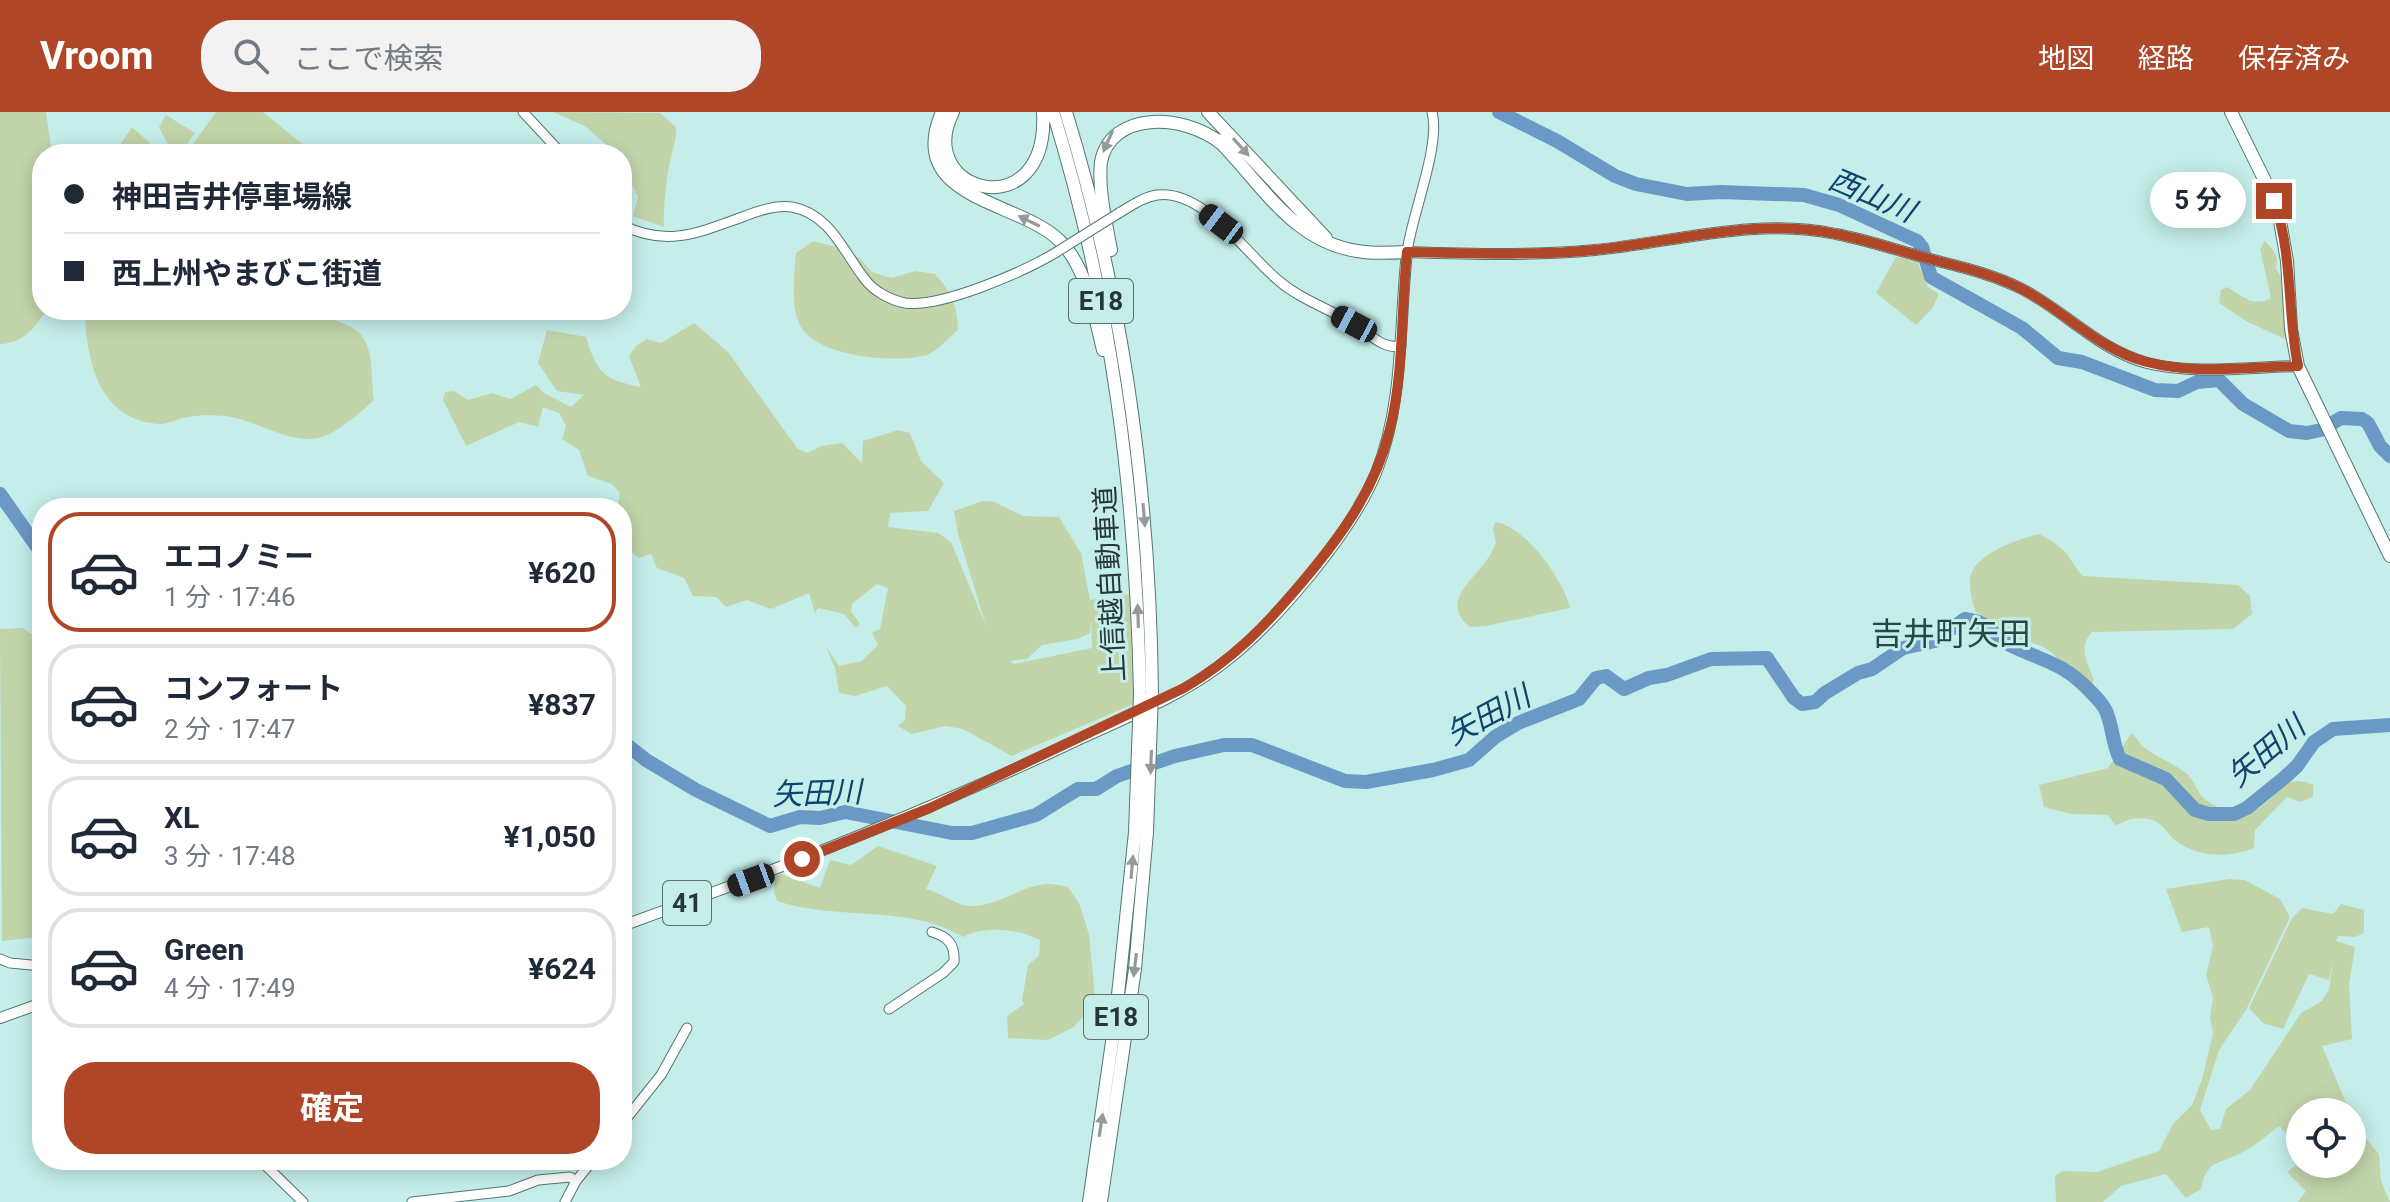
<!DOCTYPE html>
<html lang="ja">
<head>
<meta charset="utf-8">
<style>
  body { margin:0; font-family:Roboto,"Noto Sans JP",sans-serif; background:#f2f2f3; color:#1f2937; height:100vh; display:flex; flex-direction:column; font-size:30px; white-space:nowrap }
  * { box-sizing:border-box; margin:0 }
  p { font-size:26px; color:#747a83 }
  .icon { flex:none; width:44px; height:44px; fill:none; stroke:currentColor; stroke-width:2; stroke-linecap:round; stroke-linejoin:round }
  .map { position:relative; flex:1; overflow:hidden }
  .side { position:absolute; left:32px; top:386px; width:600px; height:672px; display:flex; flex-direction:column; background:#fff; border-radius:32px; box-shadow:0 4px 20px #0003 }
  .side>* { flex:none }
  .top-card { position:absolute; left:32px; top:32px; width:600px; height:176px; border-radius:32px; box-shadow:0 4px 20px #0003; display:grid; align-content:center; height:176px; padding:0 32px; background:#fff }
  .tools { position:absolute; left:2286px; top:986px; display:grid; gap:16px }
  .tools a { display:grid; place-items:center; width:80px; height:80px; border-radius:50%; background:#fff; box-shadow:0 4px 20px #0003; font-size:40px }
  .end { position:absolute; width:36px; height:36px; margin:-18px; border:10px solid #af4627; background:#fff; box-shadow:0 0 0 4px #fff }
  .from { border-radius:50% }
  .bubble { position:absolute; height:56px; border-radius:28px; background:#fff; box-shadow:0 4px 20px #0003; font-size:26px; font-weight:700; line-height:56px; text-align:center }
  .car { position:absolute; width:24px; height:48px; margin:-24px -12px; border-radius:10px; box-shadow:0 0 6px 2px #0007; background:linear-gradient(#222 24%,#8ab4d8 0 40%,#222 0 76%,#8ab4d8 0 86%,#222 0) }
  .top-card b { display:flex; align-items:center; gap:28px; height:76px; font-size:30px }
  .top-card b+b { border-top:2px solid #e0e1e3 }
  .top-card i { width:20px; height:20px; background:#1f2937 }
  ul { padding:14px 0 0; list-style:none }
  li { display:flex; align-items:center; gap:24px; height:120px; margin:0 16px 12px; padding:0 16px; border:4px solid #e0e1e3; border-radius:32px }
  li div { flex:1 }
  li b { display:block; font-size:30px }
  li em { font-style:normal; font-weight:700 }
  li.selected { border-color:#af4627 }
  li>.icon { width:72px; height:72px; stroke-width:1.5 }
  .primary-button { display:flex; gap:16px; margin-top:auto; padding:16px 32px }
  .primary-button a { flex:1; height:92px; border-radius:32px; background:#af4627; color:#fff; font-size:32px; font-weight:700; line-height:92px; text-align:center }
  header { display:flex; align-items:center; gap:48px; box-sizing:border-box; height:112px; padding:0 40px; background:#af4627; color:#fff }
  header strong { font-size:38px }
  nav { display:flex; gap:44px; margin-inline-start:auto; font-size:28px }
  .search { width:560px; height:72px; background:#f2f2f3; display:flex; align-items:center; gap:20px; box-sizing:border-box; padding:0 28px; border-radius:32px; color:#747a83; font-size:30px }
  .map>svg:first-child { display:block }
  .green { fill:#c2d5aa; fill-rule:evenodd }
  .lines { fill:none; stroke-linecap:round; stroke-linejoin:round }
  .river { stroke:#6a99c5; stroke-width:14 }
  .secondary-casing { stroke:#527874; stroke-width:11 }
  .primary-casing { stroke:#527874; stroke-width:12 }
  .highway-casing { stroke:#527874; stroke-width:14 }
  .secondary { stroke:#fff; stroke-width:9 }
  .primary { stroke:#fff; stroke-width:10 }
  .highway { stroke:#fff; stroke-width:12 }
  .secondary-bridge-casing { stroke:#527874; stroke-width:11; stroke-linecap:butt }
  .highway-bridge-casing { stroke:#527874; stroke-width:14; stroke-linecap:butt }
  .secondary-bridge { stroke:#fff; stroke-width:9 }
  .highway-bridge { stroke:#fff; stroke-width:12 }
  .oneway { fill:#939b9a }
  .route { stroke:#af4627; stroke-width:10 }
  .labels { text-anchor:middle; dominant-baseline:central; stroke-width:6; stroke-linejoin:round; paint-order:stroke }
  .shield { fill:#c5eeea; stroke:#566e6c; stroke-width:2 }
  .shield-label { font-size:26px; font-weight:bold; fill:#273736 }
  .street-label { font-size:28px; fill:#273736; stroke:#c5eeea }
  .water-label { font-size:30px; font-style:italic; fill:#0e436e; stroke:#c5eeea }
  .quarter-label { font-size:32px; fill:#234845; stroke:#c5eeea }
</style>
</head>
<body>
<header>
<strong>Vroom</strong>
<div class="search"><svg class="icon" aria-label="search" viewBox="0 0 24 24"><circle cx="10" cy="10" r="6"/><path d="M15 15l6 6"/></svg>ここで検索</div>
<nav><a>地図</a><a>経路</a><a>保存済み</a></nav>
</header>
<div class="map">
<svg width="2390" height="1090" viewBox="0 0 2390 1090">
  <rect width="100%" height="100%" fill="#c5eeea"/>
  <path class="green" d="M0 0H46L52 42H42V198H47C33 217 24 231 0 232Z
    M216 0H263L311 39 309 42H186Z
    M553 0 660 1 676 15C677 27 674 31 672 41 667 59 663 97 664 115L633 104 638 85 622 51V42H617L585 14Z
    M166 3 195 21 180 42H173L159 15Z
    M132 15 161 41V42H114Z
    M813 129 836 135 860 146 872 160 891 166 916 159 935 162C952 181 957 193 958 218 948 226 935 242 923 244 891 251 811 245 798 209 791 189 794 162 796 141Z
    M2265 129C2274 138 2279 144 2276 156L2281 166 2289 229 2248 210 2219 191 2221 178 2227 175C2242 184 2254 196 2271 186L2260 137Z
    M1896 145 1917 149 1928 175 1939 182 1932 197 1916 213 1876 181Z
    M85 198H318C330 208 340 209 353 216 376 229 370 265 374 288 363 298 339 319 325 324 293 336 256 307 225 304 213 303 199 303 188 305 178 306 168 313 159 312 98 308 86 247 85 198Z
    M694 211 728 240 797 336 807 341 822 334 842 331 862 351 863 329 898 318 910 321 921 349 944 371 928 399 890 401 888 415 938 421 951 430 986 514 958 422 954 399 983 389 994 390 1023 404 1059 405 1081 441 1090 488 1130 482 1136 591 1012 644 963 617 945 614 912 622 898 614 905 608 906 594 887 574 855 584 839 581 835 556 826 535 839 554 862 549 878 533 872 521 880 517 888 476 877 472 852 492 851 499 860 512 856 516 844 502 818 496 815 501 809 481 771 497 747 488 726 495 716 485 693 484 684 466 657 456 651 442 639 446 627 437 622 439V396H618L620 381 612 372 588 364 579 338 562 327 566 314 559 301 543 295 538 315 519 310 466 334 443 288 445 280 454 279 468 288 492 281 510 287 536 273 544 281 571 295 584 283 557 279 538 251 547 218 586 225C597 261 604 268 641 275L629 244 636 234 647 227 661 231ZM1091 509 1092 536 1014 552 1010 549 1027 547 1042 533 1078 527 1090 521Z
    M1495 410C1524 413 1564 468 1570 496L1486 514 1470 515C1440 491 1471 470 1486 449 1490 444 1493 437 1496 431L1493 418Z
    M2039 422C2049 427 2059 433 2067 442 2073 449 2075 457 2083 464L2238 473 2250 484 2252 502 2233 517 2092 520C2077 536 2088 551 2094 568L2090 575C2070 576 2065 552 2051 540 2038 530 2025 531 2011 524 1998 518 1986 507 1975 499 1972 488 1969 478 1970 466 1974 442 2018 427 2039 422Z
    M23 516 42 529V827L37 825 2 829 0 517Z
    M2132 621C2137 627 2142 635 2149 639 2161 647 2174 652 2186 661 2193 667 2195 674 2200 682 2207 692 2231 702 2244 701 2276 699 2276 657 2313 673V685L2300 690 2287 685 2255 718 2254 736C2229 746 2199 746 2176 729 2169 724 2165 715 2158 711 2145 703 2128 706 2116 714L2108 703 2071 702 2044 695 2039 673 2108 656Z
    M878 734 937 754 926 777C939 780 959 794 968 794 997 796 1020 773 1048 772 1054 772 1062 774 1068 775L1079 791 1089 822 1095 884 1087 900 1074 915 1048 928 1008 926 1007 904 1024 892 1022 888 1028 853 1039 844 1040 828C1018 817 986 813 963 825 909 792 836 809 777 789L774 779 775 764 781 762 820 776 830 748 851 753Z
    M2229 767 2245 768 2280 787 2290 805 2246 898 2219 938 2200 998 2211 1018 2220 1017 2226 997 2250 978 2301 901 2322 889 2329 877 2333 849 2329 868 2309 862 2283 917 2263 911 2249 896 2292 806 2302 796 2333 802 2341 792 2364 798V821L2355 825 2338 824 2336 829 2355 835 2349 872 2352 927 2322 934 2350 1000H2300V1038L2279 1014C2267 1023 2254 1035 2241 1041 2218 1053 2207 1047 2201 1077L2186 1086 2166 1062 2121 1074 2103 1090H2056L2055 1064 2062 1059 2097 1060 2159 1039 2173 1012 2192 993 2202 968 2213 921 2210 906 2213 885 2206 863 2213 834 2209 815 2182 820 2166 777Z
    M2352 1005 2356 1015 2379 1042 2381 1069 2390 1090H2298L2306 1079 2287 1060 2300 1050 2352 1052Z"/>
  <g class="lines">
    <path class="river" d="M1499 0 1557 29 1615 64 1636 72 1687 82 1721 80 1804 83 1839 93 1917 129 1922 135 1931 165 2022 216 2058 246 2082 250 2155 278 2178 279 2197 270 2219 268 2243 292 2289 319 2307 321 2321 318 2341 306 2362 307 2368 311 2380 334 2390 344
      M0 382 42 442
      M622 629 646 648 696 678 770 714 800 705 820 706 845 700 952 721H972L1036 703 1078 677H1096L1117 664 1175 644 1224 633H1252L1345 669 1366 670 1433 658 1469 648 1495 625 1518 611 1579 587 1596 566 1606 564 1624 577 1649 566 1667 563 1711 547 1767 546 1794 586 1802 592 1815 590 1825 581 1858 561 1872 557 1903 536 1935 529 1965 507C1991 510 1992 524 2012 534 2045 550 2064 551 2091 580 2097 586 2103 592 2106 599 2113 615 2112 631 2120 647L2166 667 2195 698 2209 702H2234L2247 696 2284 666 2297 654 2314 630 2333 617 2390 613"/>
    <defs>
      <path id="secondary" d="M523 0 562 42
        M1119 101C1131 94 1143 85 1157 83 1204 77 1247 143 1279 169 1300 187 1329 197 1353 211 1368 220 1382 238 1401 234
        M622 113C668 136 700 120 745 104 760 98 776 93 792 95 830 102 843 139 864 166 873 179 890 188 905 191 941 196 1023 160 1055 141
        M1407 140C1412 102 1441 33 1432 0
        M0 847 10 851 42 854
        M889 897 943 861 954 850C955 833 949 825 932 820
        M622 1012 661 963 687 916
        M260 1048 303 1090
        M412 1090 509 1079 538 1068 570 1065 576 1069
        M565 1090 576 1069 593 1048"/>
      <path id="primary" d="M622 814C772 760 920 702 1065 634 1117 609 1175 588 1221 553 1273 514 1351 422 1376 361 1404 291 1399 214 1407 140 1470 142 1533 144 1595 138 1675 130 1756 105 1836 122 1868 128 1899 139 1930 147 1961 155 1993 162 2022 177 2065 199 2099 238 2147 251 2195 263 2249 255 2298 254
        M0 906 42 891"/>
      <path id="highway" d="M942 0C904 88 1019 88 1060 129 1087 156 1094 202 1103 238
        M953 0C912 82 1050 117 1043 0
        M1053 0C1112 191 1136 382 1140 582
        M1066 0C1124 188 1150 383 1152 580
        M1208 0 1326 126
        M2231 0 2268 75 2279 103 2287 149 2291 217 2298 254 2390 444
        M1218 28C1261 71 1292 129 1357 139 1374 142 1391 141 1407 140
        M1111 138C1106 110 1098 79 1101 50 1110 0 1182 0 1222 32
        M1089 1090 1116 902 1135 720
        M1101 1090 1135 857 1147 720"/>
    </defs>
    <use href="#secondary" class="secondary-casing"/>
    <use href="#primary" class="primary-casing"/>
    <use href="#highway" class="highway-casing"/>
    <use href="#secondary" class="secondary"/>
    <use href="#primary" class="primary"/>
    <use href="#highway" class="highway"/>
    <defs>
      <path id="secondary-bridge" d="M1055 141 1119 101"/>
      <path id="highway-bridge" d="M1135 720 1140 582
        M1147 720 1152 580"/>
    </defs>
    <use href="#secondary-bridge" class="secondary-bridge-casing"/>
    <use href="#highway-bridge" class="highway-bridge-casing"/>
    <use href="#secondary-bridge" class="secondary-bridge"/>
    <use href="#highway-bridge" class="highway-bridge"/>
  </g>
  <defs><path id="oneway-solid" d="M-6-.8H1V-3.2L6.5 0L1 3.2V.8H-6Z" transform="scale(2)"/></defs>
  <g class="oneway">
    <use href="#oneway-solid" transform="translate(1108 29) rotate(114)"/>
    <use href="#oneway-solid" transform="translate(1241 35) rotate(48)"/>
    <use href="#oneway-solid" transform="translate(1029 109) rotate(-154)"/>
    <use href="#oneway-solid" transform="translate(1144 403) rotate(85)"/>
    <use href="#oneway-solid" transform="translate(1138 504) rotate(-92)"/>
    <use href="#oneway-solid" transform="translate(1151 650) rotate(92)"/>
    <use href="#oneway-solid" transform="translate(1132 755) rotate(-85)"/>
    <use href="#oneway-solid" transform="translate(1135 853) rotate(97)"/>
    <use href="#oneway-solid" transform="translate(1101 1013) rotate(-81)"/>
  </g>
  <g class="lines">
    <path class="route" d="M802 747 930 696 1184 576C1232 548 1263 516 1298 475 1339 427 1375 379 1390 317 1404 260 1401 199 1407 140 1470 141 1533 144 1595 138 1675 130 1756 105 1836 122 1868 128 1899 139 1930 147 1961 155 1993 162 2022 177 2065 199 2099 238 2147 250 2195 263 2249 255 2298 254 2287 199 2293 141 2274 89"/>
  </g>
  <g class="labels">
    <g class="shield">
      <rect x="1069" y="167" width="64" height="44" rx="6"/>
      <rect x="663" y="769" width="48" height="44" rx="6"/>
      <rect x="1084" y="883" width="64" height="44" rx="6"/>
    </g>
    <g class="shield-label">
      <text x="1101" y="189">E18</text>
      <text x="687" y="791">41</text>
      <text x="1116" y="905">E18</text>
    </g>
    <g class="street-label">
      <text transform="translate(1110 472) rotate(-93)">上信越自動車道</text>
    </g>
    <g class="water-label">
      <text transform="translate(1872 83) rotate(23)">西山川</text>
      <text transform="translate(1488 603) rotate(-28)">矢田川</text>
      <text transform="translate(2266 639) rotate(-40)">矢田川</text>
      <text transform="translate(817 681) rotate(-2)">矢田川</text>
    </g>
    <g class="quarter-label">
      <text x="1951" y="522">吉井町矢田</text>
    </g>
  </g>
</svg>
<div class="tools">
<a><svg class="icon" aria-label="locate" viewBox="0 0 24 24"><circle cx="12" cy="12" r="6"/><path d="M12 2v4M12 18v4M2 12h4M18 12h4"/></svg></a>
</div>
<i class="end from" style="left:802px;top:747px"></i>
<i class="end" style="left:2274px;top:89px"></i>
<div class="bubble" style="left:2150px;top:60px;width:96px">5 分</div>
<i class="car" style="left:1221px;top:112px;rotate:307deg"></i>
<i class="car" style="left:1354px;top:212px;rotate:298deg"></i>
<i class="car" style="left:751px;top:768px;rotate:250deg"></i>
<div class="top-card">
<b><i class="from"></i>神田吉井停車場線</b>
<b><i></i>西上州やまびこ街道</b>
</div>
<section class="side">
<ul>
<li class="selected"><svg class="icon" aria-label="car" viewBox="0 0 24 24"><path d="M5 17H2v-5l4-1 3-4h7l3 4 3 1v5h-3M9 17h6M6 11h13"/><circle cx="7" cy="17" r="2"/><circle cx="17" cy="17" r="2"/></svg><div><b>エコノミー</b><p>1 分 · 17:46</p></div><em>¥620</em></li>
<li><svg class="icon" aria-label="car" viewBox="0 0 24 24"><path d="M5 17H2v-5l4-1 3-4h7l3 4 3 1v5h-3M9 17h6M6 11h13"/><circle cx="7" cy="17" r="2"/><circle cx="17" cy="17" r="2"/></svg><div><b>コンフォート</b><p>2 分 · 17:47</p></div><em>¥837</em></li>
<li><svg class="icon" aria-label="car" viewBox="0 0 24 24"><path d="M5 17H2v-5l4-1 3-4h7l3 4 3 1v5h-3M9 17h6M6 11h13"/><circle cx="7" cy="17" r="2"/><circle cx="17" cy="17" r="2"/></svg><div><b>XL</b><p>3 分 · 17:48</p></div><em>¥1,050</em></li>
<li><svg class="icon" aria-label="car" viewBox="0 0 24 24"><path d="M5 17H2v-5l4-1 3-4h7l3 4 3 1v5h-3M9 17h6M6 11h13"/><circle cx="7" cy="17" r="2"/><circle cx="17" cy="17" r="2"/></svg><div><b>Green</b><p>4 分 · 17:49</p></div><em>¥624</em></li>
</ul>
<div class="primary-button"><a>確定</a></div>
</section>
</div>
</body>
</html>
